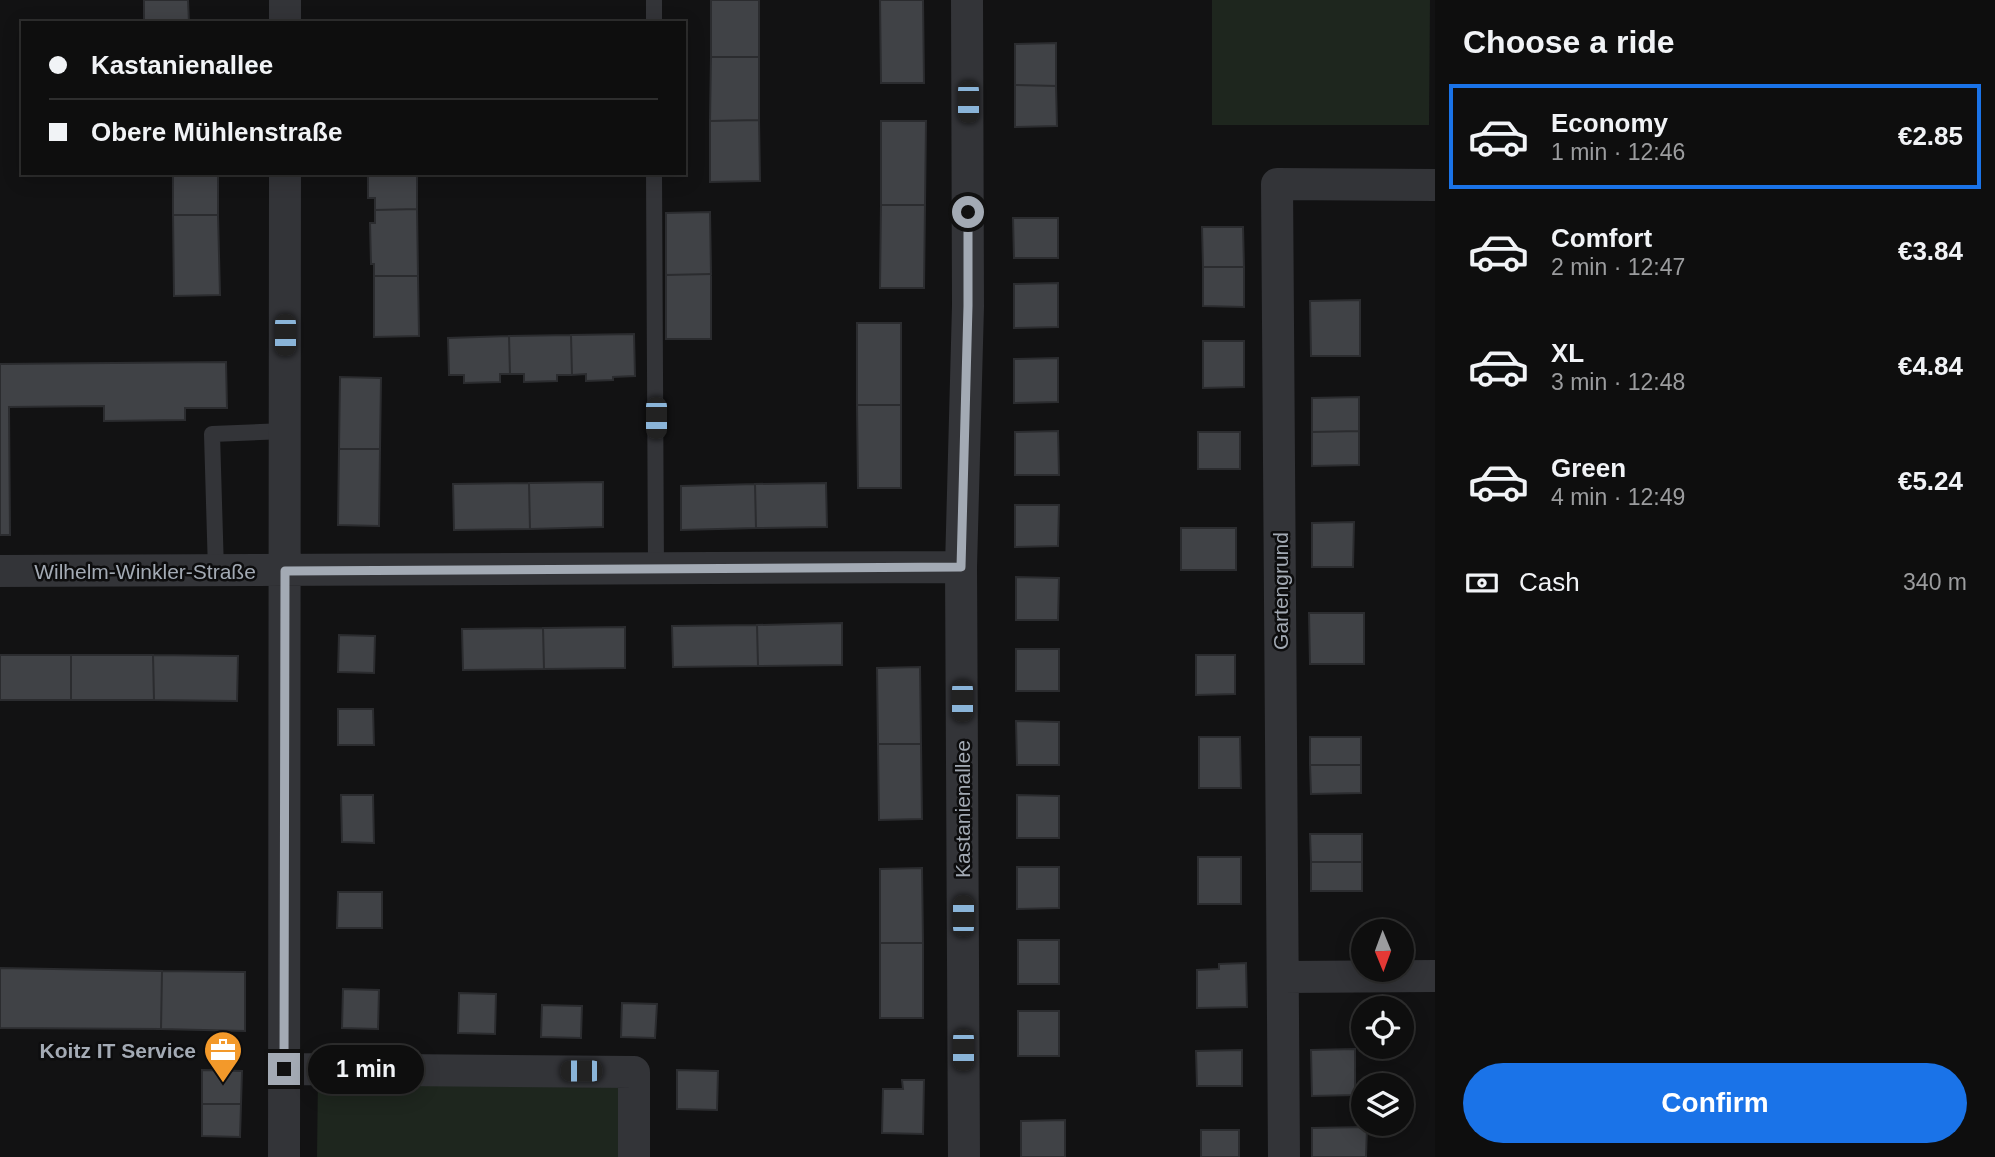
<!DOCTYPE html>
<html lang="en">
<head>
<meta charset="utf-8">
<style>
  body { margin:0; font-family:Helvetica,sans-serif; background:#171717; color:#f1f3f6; height:100vh; display:flex; flex-direction:column; font-size:26px; white-space:nowrap }
  * { box-sizing:border-box; margin:0 }
  p { font-size:23px; color:#9b9c9e }
  .icon { flex:none; width:38px; height:38px; fill:none; stroke:currentColor; stroke-width:2; stroke-linecap:round; stroke-linejoin:round }
  .map { position:relative; flex:1; overflow:hidden }
  .sheet { display:flex; flex-direction:column; background:#0e0e0e; width:560px }
  .sheet>* { flex:none }
  .banner { position:absolute; left:21px; top:21px; width:665px; height:154px; border-radius:0px; box-shadow:0 4px 18px #0003,0 0 0 2px #2e2e2e; display:grid; align-content:center; height:154px; padding:0 28px; background:#0e0e0e }
  .needle { width:46px; rotate:179deg }
  .buttons { position:absolute; left:1351px; top:919px; display:grid; gap:14px }
  .buttons a { display:grid; place-items:center; width:63px; height:63px; border-radius:50%; background:#0e0e0e; box-shadow:0 4px 18px #0003,0 0 0 2px #2e2e2e; font-size:35px }
  .end { position:absolute; width:32px; height:32px; margin:-16px; border:9px solid #a3aab4; background:#111; box-shadow:0 0 0 4px #111 }
  .from { border-radius:50% }
  .bubble { position:absolute; height:49px; border-radius:24px; background:#0e0e0e; box-shadow:0 4px 18px #0003,0 0 0 2px #2e2e2e; font-size:23px; font-weight:800; line-height:49px; text-align:center }
  .car { position:absolute; width:21px; height:42px; margin:-21px -10px; border-radius:9px; box-shadow:0 0 5px 2px #0007; background:linear-gradient(#222 24%,#8ab4d8 0 40%,#222 0 76%,#8ab4d8 0 86%,#222 0) }
  .banner b { display:flex; align-items:center; gap:24px; height:66px; font-size:26px }
  .banner b+b { border-top:2px solid #2e2e2e }
  .banner i { width:18px; height:18px; background:#f1f3f6 }
  ul { padding:0; list-style:none }
  li { display:flex; align-items:center; gap:21px; height:105px; margin:0 14px 10px; padding:0 14px; border:4px solid transparent; border-radius:0px }
  li div { flex:1 }
  li b { display:block; font-size:26px }
  li em { font-style:normal; font-weight:800 }
  li.selected { border-color:#1a73e8 }
  li>.icon { width:63px; height:63px; stroke-width:1.5 }
  h2 { padding:0 28px; font-size:32px; line-height:84px }
  .pay { display:flex; align-items:center; gap:18px; height:77px; padding:0 28px; font-size:26px }
  .pay p { margin-inline-start:auto }
  .cta { display:flex; gap:14px; margin-top:auto; padding:14px 28px }
  .cta a { flex:1; height:80px; border-radius:42px; background:#1a73e8; color:#fff; font-size:28px; font-weight:800; line-height:80px; text-align:center }
  main { display:flex; flex:1; min-height:0 }
  .map>svg:first-child { display:block }
  .green { fill:#1e261e }
  .building { fill:#404246; stroke:#2b2c2f; stroke-width:2 }
  .lines { fill:none; stroke-linecap:round; stroke-linejoin:round }
  .lane { stroke:#333438; stroke-width:16 }
  .street { stroke:#333438; stroke-width:32 }
  .route { stroke:#a3aab4; stroke-width:9 }
  .labels { text-anchor:middle; dominant-baseline:central; stroke-width:5; stroke-linejoin:round; paint-order:stroke }
  .street-label { font-size:21px; fill:#a3aab4; stroke:#0d0d0e }
  .poi-label { font-size:21px; font-weight:bold; fill:#a3aab4; stroke:#0d0d0e; text-anchor:end }
</style>
</head>
<body>
<main>
<div class="map">
<svg width="1435" height="1157" viewBox="0 0 1435 1157">
  <rect width="100%" height="100%" fill="#121213"/>
  <path class="green" d="M1212 0H1430L1429 125H1212Z
    M318 1075 618 1080V1157H317Z"/>
  <path class="building" d="M144 0H188L189 23H144Z
    M711 0H759V57H711Z
    M880 0H923L924 83H881Z
    M1056 43V86L1015 85V44Z
    M711 57H759V120L710 121Z
    M1015 85 1056 86 1057 126 1015 127Z
    M759 120 760 181 710 182V121Z
    M881 121H926L925 205H881Z
    M173 173H218V215H173Z
    M368 173H417V209L375 210V198H368Z
    M881 205H925L924 288H880Z
    M417 209 418 276H374V264H371L370 223H375V210Z
    M710 212 711 274 666 275V213Z
    M173 215H218L220 295 174 296Z
    M1013 218H1058V258H1014Z
    M1202 227H1243L1244 267H1203Z
    M1203 267H1244V307L1203 306Z
    M711 274V339H666V275Z
    M374 276H418L419 336 374 337Z
    M1058 283V327L1014 328V284Z
    M1360 300V356H1311L1310 301Z
    M857 323H901V405H857Z
    M634 334 635 376 613 377V380L586 381V374L572 375 571 335Z
    M571 335 572 375H557V381L524 382V374H510L509 336Z
    M509 336 510 374H500V382L464 383V375H449L448 338Z
    M1203 341H1244V387L1203 388Z
    M1058 358V402L1014 403V359Z
    M226 362 227 408H185V420L104 421V406L9 407 10 535H0V364Z
    M340 377 381 378 380 449H339Z
    M1359 397V431L1312 432V398Z
    M857 405H901V488H858Z
    M1058 431 1059 475H1015V432Z
    M1359 431V465L1312 466V432Z
    M1198 432H1240V469H1198Z
    M339 449H380L379 526 338 525Z
    M603 482V527L530 529 529 483Z
    M529 483 530 529 454 530 453 484Z
    M826 483 827 527 756 528 755 484Z
    M755 484 756 528 681 530V486Z
    M1015 505H1059L1058 546 1015 547Z
    M1354 522 1353 567H1312V523Z
    M1181 528H1236V570H1181Z
    M1016 577 1059 578 1058 620H1016Z
    M1309 613H1364V664H1310Z
    M842 623V665L758 666 757 625Z
    M757 625 758 666 673 667 672 626Z
    M625 627V668L544 669 543 628Z
    M543 628 544 669 463 670 462 629Z
    M339 635 375 636 374 673 338 672Z
    M1016 649H1059V691H1016Z
    M0 655H71V700H0Z
    M71 655H153L154 700H71Z
    M153 655 238 656 237 701 154 700Z
    M1196 655H1235V694L1196 695Z
    M920 667 921 744H878L877 668Z
    M338 709H373L374 745H338Z
    M1016 721 1059 722V765H1017Z
    M1199 737H1240L1241 788H1199Z
    M1310 737H1361V765H1310Z
    M878 744H921L922 819 879 820Z
    M1310 765H1361V793L1311 794Z
    M341 795H373L374 843 342 842Z
    M1017 795 1059 796V838H1017Z
    M1310 834H1362V862H1311Z
    M1198 857H1241V904H1198Z
    M1311 862H1362V891H1311Z
    M1017 867H1059V908L1017 909Z
    M922 868 923 943H880V869Z
    M338 892H382V928H337Z
    M1018 940H1059V984H1018Z
    M880 943H923V1018H880Z
    M1246 963 1247 1007 1197 1008V970L1219 969V964Z
    M0 968 162 971 161 1029 0 1028Z
    M162 971 245 972V1031L161 1029Z
    M343 989 379 990 378 1029 342 1028Z
    M459 993 496 994 495 1034 458 1033Z
    M622 1003 657 1004 655 1038 621 1037Z
    M542 1005 582 1006 581 1038 541 1037Z
    M1018 1011H1059V1056H1018Z
    M1355 1049V1095L1312 1096 1311 1050Z
    M1242 1050V1086H1197L1196 1051Z
    M202 1070 242 1071 241 1104H202Z
    M677 1070 718 1071 717 1110 677 1109Z
    M902 1080H924L923 1134 882 1133 883 1089H903Z
    M202 1104H241L240 1137 202 1136Z
    M1065 1120V1157H1021V1121Z
    M1367 1127 1366 1157H1312V1128Z
    M1201 1130H1239V1157H1201Z"/>
  <g class="lines">
    <path class="lane" d="M654 0V23
      M654 173 656 570
      M216 571 212 434 285 431"/>
    <path class="street" d="M285 0V23
      M0 571 961 567
      M1283 977 1435 976
      M284 1069 634 1072V1157
      M284 1157 285 173
      M964 1157 961 567 968 306 967 0
      M1284 1157 1277 184 1435 185"/>
  </g>
  <g class="lines">
    <path class="route" d="M284 1069 285 571 961 567 968 306V212"/>
  </g>
  <defs>
    <symbol id="office-pin" viewBox="-11 -11 22 30"><path d="M0 17L-7.5 6A9.5 9.5 0 1 1 7.5 6Z" fill="#f3992a" stroke="#0d0d0e"/><path d="M-6-3h4V-5.5h4V-3h4V5H-6ZM-1-4.5V-3h2v-1.5ZM-6 0V1H6V0Z" fill="#fff"/></symbol>
  </defs>
  <g fill-rule="evenodd">
    <use href="#office-pin" x="201" y="1028" width="44" height="60"/>
  </g>
  <g class="labels">
    <g class="street-label">
      <text x="145" y="571">Wilhelm-Winkler-Straße</text>
      <text transform="translate(1280 591) rotate(-90)">Gartengrund</text>
      <text transform="translate(962 809) rotate(-90)">Kastanienallee</text>
    </g>
    <g class="poi-label">
      <text x="196" y="1050">Koitz IT Service</text>
    </g>
  </g>
</svg>
<div class="buttons">
<a><svg class="needle" viewBox="-14 -14 28 28"><path d="M0-13l5 13h-10z" fill="#e53935"/><path d="M0 13l5-13h-10z" fill="#9b9c9e"/></svg></a>
<a><svg class="icon" aria-label="locate" viewBox="0 0 24 24"><circle cx="12" cy="12" r="6"/><path d="M12 2v4M12 18v4M2 12h4M18 12h4"/></svg></a>
<a><svg class="icon" aria-label="layers" viewBox="0 0 24 24"><path d="M12 4l9 5-9 5-9-5zM3 14l9 5 9-5"/></svg></a>
</div>
<i class="end from" style="left:968px;top:212px"></i>
<i class="end" style="left:284px;top:1069px"></i>
<div class="bubble" style="left:308px;top:1045px;width:116px">1 min</div>
<i class="car" style="left:968px;top:102px;rotate:180deg"></i>
<i class="car" style="left:285px;top:335px;rotate:180deg"></i>
<i class="car" style="left:656px;top:418px;rotate:180deg"></i>
<i class="car" style="left:962px;top:701px;rotate:180deg"></i>
<i class="car" style="left:963px;top:916px;rotate:0deg"></i>
<i class="car" style="left:963px;top:1050px;rotate:180deg"></i>
<i class="car" style="left:581px;top:1071px;rotate:270deg"></i>
<div class="banner">
<b><i class="from"></i>Kastanienallee</b>
<b><i></i>Obere Mühlenstraße</b>
</div>
</div>
<section class="sheet">
<h2>Choose a ride</h2>
<ul>
<li class="selected"><svg class="icon" aria-label="car" viewBox="0 0 24 24"><path d="M5 17H2v-5l4-1 3-4h7l3 4 3 1v5h-3M9 17h6M6 11h13"/><circle cx="7" cy="17" r="2"/><circle cx="17" cy="17" r="2"/></svg><div><b>Economy</b><p>1 min · 12:46</p></div><em>€2.85</em></li>
<li><svg class="icon" aria-label="car" viewBox="0 0 24 24"><path d="M5 17H2v-5l4-1 3-4h7l3 4 3 1v5h-3M9 17h6M6 11h13"/><circle cx="7" cy="17" r="2"/><circle cx="17" cy="17" r="2"/></svg><div><b>Comfort</b><p>2 min · 12:47</p></div><em>€3.84</em></li>
<li><svg class="icon" aria-label="car" viewBox="0 0 24 24"><path d="M5 17H2v-5l4-1 3-4h7l3 4 3 1v5h-3M9 17h6M6 11h13"/><circle cx="7" cy="17" r="2"/><circle cx="17" cy="17" r="2"/></svg><div><b>XL</b><p>3 min · 12:48</p></div><em>€4.84</em></li>
<li><svg class="icon" aria-label="car" viewBox="0 0 24 24"><path d="M5 17H2v-5l4-1 3-4h7l3 4 3 1v5h-3M9 17h6M6 11h13"/><circle cx="7" cy="17" r="2"/><circle cx="17" cy="17" r="2"/></svg><div><b>Green</b><p>4 min · 12:49</p></div><em>€5.24</em></li>
</ul>
<div class="pay"><svg class="icon" aria-label="cash" viewBox="0 0 24 24"><path d="M3 7h18v10H3z"/><circle cx="12" cy="12" r="2"/></svg>Cash<p>340 m</p></div>
<div class="cta"><a>Confirm</a></div>
</section>
</main>
</body>
</html>
